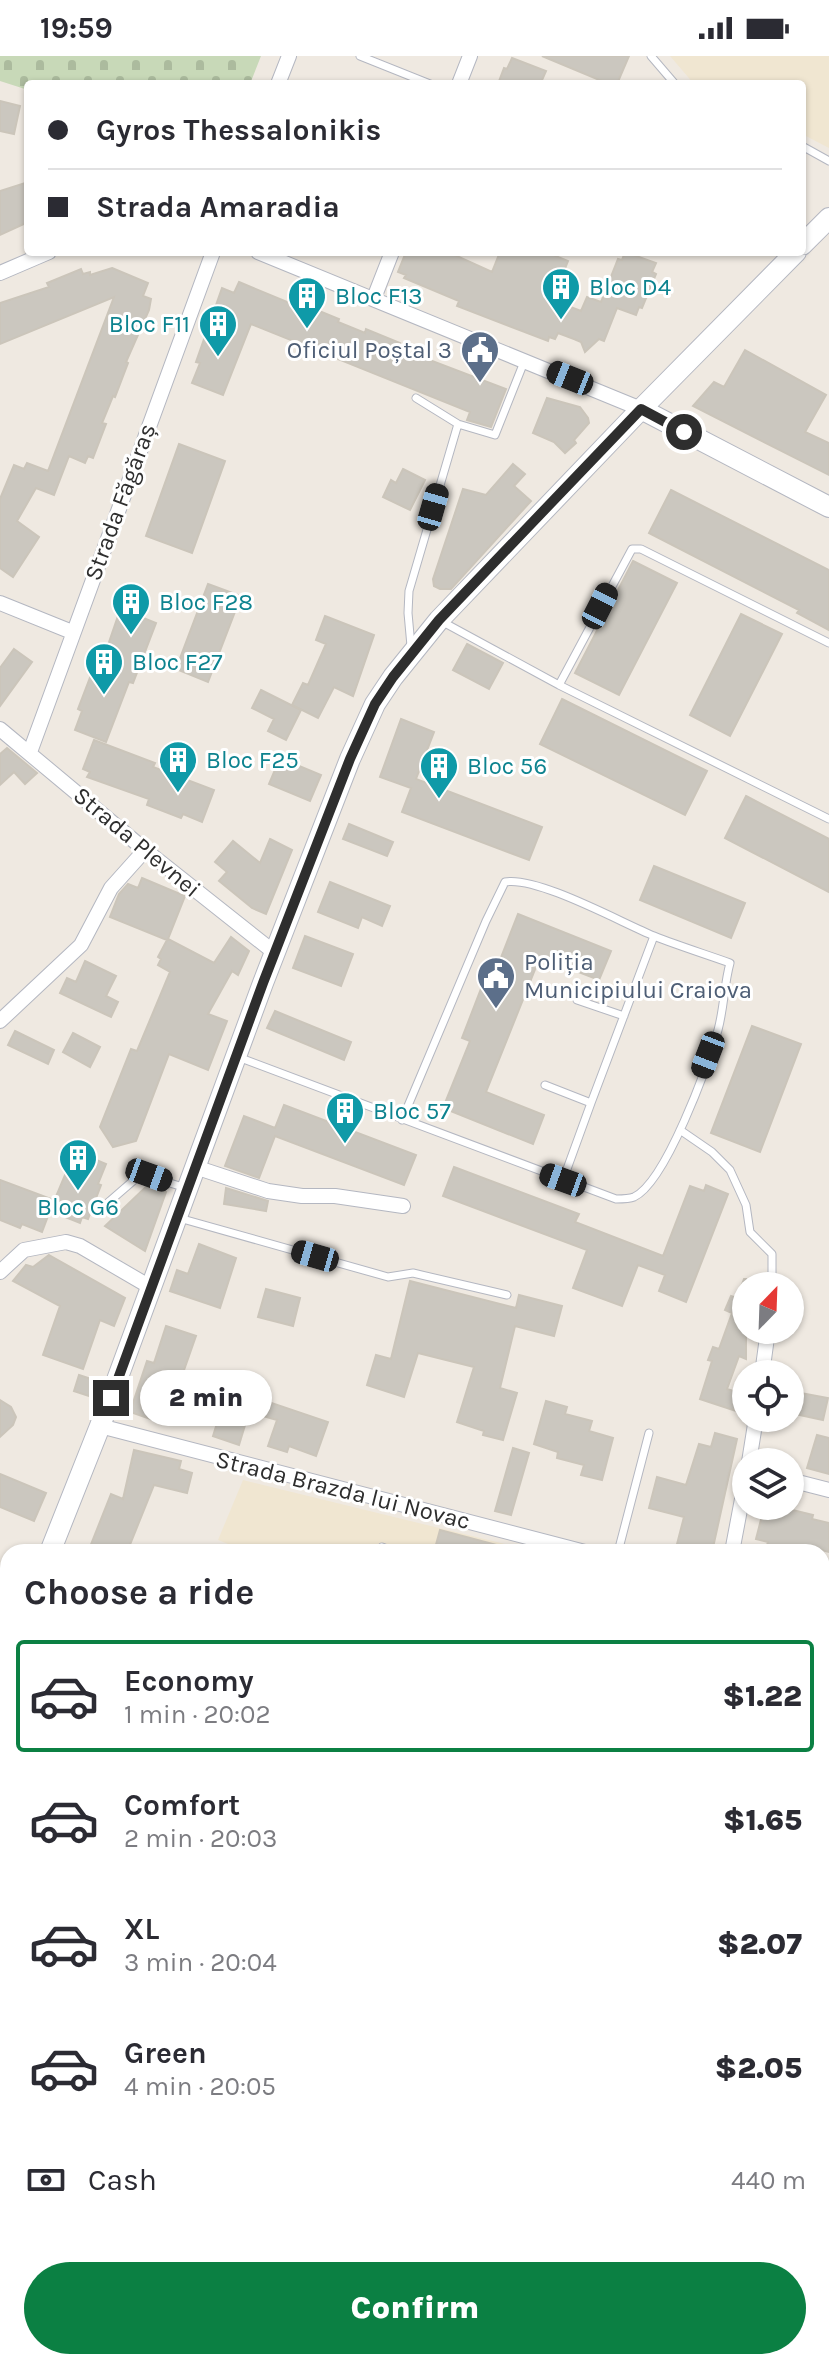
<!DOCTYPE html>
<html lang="en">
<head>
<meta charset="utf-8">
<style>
  body { margin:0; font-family:Karla,sans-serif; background:#f7f7f7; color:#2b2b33; height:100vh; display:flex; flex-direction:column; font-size:30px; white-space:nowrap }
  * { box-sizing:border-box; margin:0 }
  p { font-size:26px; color:#7c7c81 }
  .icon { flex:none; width:44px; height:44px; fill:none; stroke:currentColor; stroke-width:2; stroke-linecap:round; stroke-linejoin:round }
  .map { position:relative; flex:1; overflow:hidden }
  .details { position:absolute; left:0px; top:1488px; width:830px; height:826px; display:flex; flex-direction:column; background:#fff; border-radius:24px 24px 0 0; box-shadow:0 2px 6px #0004 }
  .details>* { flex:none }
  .banner { position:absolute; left:24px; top:24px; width:782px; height:176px; border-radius:8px; box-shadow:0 2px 6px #0004; display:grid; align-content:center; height:176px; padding:0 24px; background:#fff }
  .needle { width:52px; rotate:23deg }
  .controls { position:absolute; left:732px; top:1216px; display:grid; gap:16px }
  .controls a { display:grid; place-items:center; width:72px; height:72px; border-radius:50%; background:#fff; box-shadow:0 2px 6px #0004; font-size:40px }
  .end { position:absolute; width:36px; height:36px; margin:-18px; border:10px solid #2e2e2e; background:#fff; box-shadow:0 0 0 4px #fff }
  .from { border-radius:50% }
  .bubble { position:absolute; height:56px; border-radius:28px; background:#fff; box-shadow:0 2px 6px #0004; font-size:26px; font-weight:800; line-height:56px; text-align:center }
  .car { position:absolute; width:24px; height:48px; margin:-24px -12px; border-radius:10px; box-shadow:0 0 6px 2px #0007; background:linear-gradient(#222 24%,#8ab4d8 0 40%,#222 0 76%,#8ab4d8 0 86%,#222 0) }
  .banner b { display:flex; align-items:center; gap:28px; height:76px; font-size:30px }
  .banner b+b { border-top:2px solid #e1e1e2 }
  .banner i { width:20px; height:20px; background:#2b2b33 }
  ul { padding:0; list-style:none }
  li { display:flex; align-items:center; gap:24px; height:112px; margin:0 16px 12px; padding:0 8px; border:4px solid transparent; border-radius:8px }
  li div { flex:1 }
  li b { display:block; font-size:30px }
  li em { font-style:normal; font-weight:800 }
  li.selected { border-color:#0b8043 }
  li>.icon { width:72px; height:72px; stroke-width:1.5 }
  h2 { padding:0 24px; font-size:36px; line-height:96px }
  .pay { display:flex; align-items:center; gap:20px; height:88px; padding:0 24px; font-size:30px }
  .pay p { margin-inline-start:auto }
  .button { display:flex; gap:16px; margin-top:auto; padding:16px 24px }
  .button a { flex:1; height:92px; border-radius:48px; background:#0b8043; color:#fff; font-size:32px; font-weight:800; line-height:92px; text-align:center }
  .status { display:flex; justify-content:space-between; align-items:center; height:56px; padding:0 40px; background:#fff; direction:ltr }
  .status svg { height:22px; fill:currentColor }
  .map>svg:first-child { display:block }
  .education { fill:#f0e6d1 }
  .cemetery { fill:url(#cemetery-stones) }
  .building { fill:#cbc7bf; stroke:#cbc5ba; stroke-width:2 }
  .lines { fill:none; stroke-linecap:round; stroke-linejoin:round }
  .lane-casing { stroke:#b4b7c1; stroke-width:9 }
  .street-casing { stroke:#b4b7c1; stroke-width:16 }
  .secondary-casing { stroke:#b4b7c1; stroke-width:22 }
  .lane { stroke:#fff; stroke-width:7 }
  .street { stroke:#fff; stroke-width:14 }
  .secondary { stroke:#fff; stroke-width:20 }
  .route { stroke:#2e2e2e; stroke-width:10 }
  .labels { text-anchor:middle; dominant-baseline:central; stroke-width:6; stroke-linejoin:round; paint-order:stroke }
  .culture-label { font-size:24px; fill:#0d838f; stroke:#fff; text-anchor:start }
  .service-label { font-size:24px; fill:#4e5e75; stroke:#fff; text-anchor:end }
  .street-label { font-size:24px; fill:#2e2e2e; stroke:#fff }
</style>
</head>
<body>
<div class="status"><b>19:59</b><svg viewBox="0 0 49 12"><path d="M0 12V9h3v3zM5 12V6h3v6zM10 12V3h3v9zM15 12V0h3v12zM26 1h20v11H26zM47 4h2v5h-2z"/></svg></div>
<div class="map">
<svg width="829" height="2313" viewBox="0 0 829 2313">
  <defs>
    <pattern id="cemetery-stones" width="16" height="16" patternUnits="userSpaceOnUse" patternTransform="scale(2)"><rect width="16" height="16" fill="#c8d9b8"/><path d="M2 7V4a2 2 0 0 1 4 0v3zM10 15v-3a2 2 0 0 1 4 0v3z" fill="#acbb9e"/></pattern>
  </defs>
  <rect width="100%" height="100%" fill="#efe9e1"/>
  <path class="education" d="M670 0H829V92L802 78V28H694Z
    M243 1424 529 1494 528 1496H248L218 1484Z
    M822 1572 829 1574V2023L822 2025Z"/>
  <path class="cemetery" d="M0 0H261L250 28H28V34L0 25Z"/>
  <path class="building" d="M542 0H629L617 28H609Z
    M512 2 546 15 542 24 544 28H498L504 12 507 13Z
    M0 45 20 50 14 78 0 75Z
    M28 126V166L0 179V135Z
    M406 196H448L492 216 500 196H546L568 205 552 244 581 255 587 241 601 246 618 203 622 204 625 196 656 207 652 216 656 218 642 252 639 251 636 259 617 252 604 285 599 283 585 296 581 286 574 283 558 277 555 283 549 281 548 285 457 250 459 245 404 222 406 219 398 216Z
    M112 212 148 227 143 240 151 243 149 254 126 306 128 307 115 341 113 340 102 367 106 368 93 402 88 400 85 407 69 400 54 439 36 432 17 465 39 481 13 521 0 512V443L14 409 24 413 27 407 48 415 114 241 0 288V247L49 231 47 227 81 213 83 218 90 216V219Z
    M239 226 304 253 305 249 339 263 338 266 365 277 366 273 400 287 398 292 506 333 491 371 467 364 470 356 251 268 223 339 192 327 200 307 196 306 222 232 234 237Z
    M745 294 826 339 805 376 829 387V419L693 350 714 326 724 331Z
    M547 342 580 351 588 362 589 367 574 384 576 387 565 397 554 386 533 377Z
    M179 388 225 405 192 497 146 480Z
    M513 408 525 418 514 430 531 445 451 533H440L434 530 433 523 463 433 486 439Z
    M403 413 425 424 410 454 383 441 391 424 396 427Z
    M671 434 829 514V574L797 557 799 554 649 477Z
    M633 505 677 527 619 639 575 617Z
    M208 528 241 540 208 626 176 613Z
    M126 555 156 567 133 627 129 626 106 686 75 674 82 655 78 653 91 619 97 621 118 560 124 562Z
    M741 558 782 578 730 680 690 659Z
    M325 560 374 579 353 640 334 631 318 662 292 649 303 627 308 629 326 588 316 584Z
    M467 588 503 607 489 633 453 614Z
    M14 593 32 606 0 650V612Z
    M261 634 301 654 286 684 268 675 274 663 252 652Z
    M562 643 707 715 685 759 540 688Z
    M401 663 434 676 416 723 542 771 529 804 402 756 411 732 380 721Z
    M94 684 155 707 153 711 214 734 202 766 183 758 181 762 147 749 149 743 87 721 90 716 83 713Z
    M7 692 37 717 25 728 14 716 0 729V698Z
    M280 702 321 719 310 745 269 728Z
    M746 740 829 783V836L725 782Z
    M349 768 393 786 387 800 343 783Z
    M270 783 292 794 266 858 252 852 219 825 227 816 215 806 233 785 260 807Z
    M654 810 745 847 731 882 640 844Z
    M142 822 185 840 168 883 214 907 231 881 249 895 238 919 232 915 208 958 227 965 208 1014 169 998 136 1085 113 1091 100 1071 131 993 137 995 170 916 158 909 161 903 158 901 167 884 110 861 119 838 128 828 138 832Z
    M330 826 390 850 382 870 362 861 358 872 318 856Z
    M518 858 611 895 599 924 540 901 486 1036 544 1059 533 1088 443 1052 470 985 462 982 484 925 491 927Z
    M305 880 353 898 341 930 293 912Z
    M85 905 116 920 106 940 118 946 111 961 60 937 67 922 76 926Z
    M275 955 351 986 344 1004 267 972Z
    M752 970 801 988 760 1096 711 1077Z
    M15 975 54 994 48 1008 8 989Z
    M73 977 100 991 90 1011 63 996Z
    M284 1049 416 1099 404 1129 275 1080 259 1122 225 1110 244 1060 275 1072Z
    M75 1095 106 1108 98 1128 101 1129 88 1163 82 1161 80 1167 50 1155Z
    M454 1111 579 1158 575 1166 663 1200 690 1130 704 1135 706 1129 728 1138 686 1246 659 1235 665 1219 638 1209 622 1250 573 1232 587 1194 443 1140Z
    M0 1124 54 1144 42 1176 22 1168 20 1172 0 1164Z
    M149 1128 166 1136 145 1195 105 1170Z
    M226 1132 268 1145 266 1155 224 1148Z
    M199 1188 236 1202 220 1252 170 1235 177 1214 188 1218Z
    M49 1199 125 1242 114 1270 100 1264 83 1313 43 1299 60 1250 13 1225 26 1209 33 1211Z
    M744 1223H746V1303L739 1300 727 1333 746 1339 742 1357 700 1343 712 1305 708 1304 713 1291 719 1293 732 1257 725 1254 731 1240 737 1242Z
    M410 1225 516 1252 519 1239 562 1250 554 1280 515 1270 500 1332 517 1337 503 1384 483 1379 484 1375 457 1366 474 1311 418 1297 404 1341 367 1329 376 1299 391 1303Z
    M266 1233 300 1242 293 1270 258 1261Z
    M166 1270 196 1280 183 1317 328 1366 316 1400 289 1390 287 1396 268 1390 277 1364 249 1356 239 1389 213 1380 223 1348 187 1336 181 1355 168 1350 162 1367 130 1356 147 1305 154 1307Z
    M79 1319 97 1325 92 1341 74 1335Z
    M790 1335 828 1342 823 1364 790 1357Z
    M0 1344 11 1351 16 1361 13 1369 0 1381Z
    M546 1345 567 1351 565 1358 592 1365 589 1375 613 1382 602 1424 581 1419 584 1409 557 1402 558 1396 534 1388Z
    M715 1377 737 1383 712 1496H675L684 1461 649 1452 657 1421 686 1429 699 1388 711 1391Z
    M817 1379 829 1382V1418L807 1412Z
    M513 1392 529 1397 511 1459 495 1455Z
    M134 1394 181 1405 179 1413 192 1417 187 1437 154 1429 127 1496H88L111 1438 123 1443Z
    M0 1418 46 1437 34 1465 0 1451Z
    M776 1450 813 1459 812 1463 829 1467V1496L814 1492 813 1496H794L767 1489 768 1486 756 1483 764 1452 775 1454Z
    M440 1474 504 1491 503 1496H434Z"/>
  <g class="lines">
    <defs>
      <path id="lane" d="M360 0 430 28
        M651 0 675 28
        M802 90 829 105
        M416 342 458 368 495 379 524 306
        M441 565 559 629 829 763
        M411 590 408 557 409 535 458 368
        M559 629 632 493H641L829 587
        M577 944 624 960
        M238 1001 616 1143C621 1143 629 1143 634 1141 666 1126 708 1009 718 974 724 952 724 929 730 907 705 898 679 890 654 880 620 866 537 820 505 826L486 865 402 1064
        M545 1029 591 1047 563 1124
        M591 1047 654 880
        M680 1074 712 1096 730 1114 746 1149 750 1176 772 1198V1230
        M103 1151 141 1118 186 1132
        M179 1162 388 1221 413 1217 507 1239
        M382 1491 394 1496
        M618 1496 649 1377
        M0 1823 8 1827
        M0 1948 8 1951
        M808 2313 810 2306"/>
      <path id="street" d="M278 28 289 0
        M459 28 470 0
        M258 196 641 353
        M0 217 49 196
        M374 242 392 196
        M0 547 72 576
        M0 673 145 794 275 897
        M30 696 213 196
        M0 965 81 889 111 832 145 794
        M195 1111 268 1135 302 1140H335L403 1150
        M0 1216 24 1194 66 1186 80 1190 152 1232
        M762 1318 768 1274
        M100 1370 585 1496
        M749 1406 756 1362
        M790 1424 829 1434
        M732 1496 746 1422
        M822 1555 829 1556"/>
      <path id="secondary" d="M802 189 829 162
        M641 353 829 451
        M50 1496 100 1370 263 927 350 703 375 648 393 621 439 564 641 353 796 196
        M0 1613 8 1595
        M822 2038 829 2037
        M0 2197H8
        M561 2313 564 2306"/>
    </defs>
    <use href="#lane" class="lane-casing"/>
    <use href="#street" class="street-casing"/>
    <use href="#secondary" class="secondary-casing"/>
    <use href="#lane" class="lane"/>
    <use href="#street" class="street"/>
    <use href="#secondary" class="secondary"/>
  </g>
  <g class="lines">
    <path class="route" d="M111 1342 263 927 350 703 375 648 393 621 439 564 641 353 684 376"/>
  </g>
  <defs>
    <symbol id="building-pin" viewBox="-11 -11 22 30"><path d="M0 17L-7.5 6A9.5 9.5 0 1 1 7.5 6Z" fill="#0f9aa8" stroke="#fff"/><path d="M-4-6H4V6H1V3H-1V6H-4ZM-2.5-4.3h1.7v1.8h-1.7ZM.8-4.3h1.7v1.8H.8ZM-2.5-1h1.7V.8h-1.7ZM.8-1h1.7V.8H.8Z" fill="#fff"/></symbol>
    <symbol id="civic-pin" viewBox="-11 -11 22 30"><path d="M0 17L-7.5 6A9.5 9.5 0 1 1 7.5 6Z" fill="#5c6f8a" stroke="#fff"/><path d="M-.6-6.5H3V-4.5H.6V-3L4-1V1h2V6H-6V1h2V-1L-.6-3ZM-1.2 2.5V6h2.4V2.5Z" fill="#fff"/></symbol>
  </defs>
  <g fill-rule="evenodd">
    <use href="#building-pin" x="539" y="209" width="44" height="60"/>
    <use href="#building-pin" x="285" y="218" width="44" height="60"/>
    <use href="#building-pin" x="196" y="246" width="44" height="60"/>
    <use href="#civic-pin" x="458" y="272" width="44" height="60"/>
    <use href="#building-pin" x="109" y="524" width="44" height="60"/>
    <use href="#building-pin" x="82" y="584" width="44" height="60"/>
    <use href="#building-pin" x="156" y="682" width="44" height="60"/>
    <use href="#building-pin" x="417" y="688" width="44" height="60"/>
    <use href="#civic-pin" x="474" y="898" width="44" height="60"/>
    <use href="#building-pin" x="323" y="1033" width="44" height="60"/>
    <use href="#building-pin" x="56" y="1080" width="44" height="60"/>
  </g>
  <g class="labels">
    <g class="culture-label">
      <text x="589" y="231">Bloc D4</text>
      <text x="335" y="240">Bloc F13</text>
      <text x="190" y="268" text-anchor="end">Bloc F11</text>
      <text x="159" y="546">Bloc F28</text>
      <text x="132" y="606">Bloc F27</text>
      <text x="206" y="704">Bloc F25</text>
      <text x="467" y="710">Bloc 56</text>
      <text x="373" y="1055">Bloc 57</text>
      <text x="78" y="1151" text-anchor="middle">Bloc G6</text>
    </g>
    <g class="service-label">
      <text x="452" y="294">Oficiul Poștal 3</text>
      <text x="524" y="906" text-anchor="start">Poliția<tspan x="524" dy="28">Municipiului Craiova</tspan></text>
    </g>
    <g class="street-label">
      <text transform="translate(120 446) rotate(-70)">Strada Făgăraș</text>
      <text transform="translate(137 786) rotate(40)">Strada Plevnei</text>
      <text transform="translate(343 1434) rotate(14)">Strada Brazda lui Novac</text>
    </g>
  </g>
</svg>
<div class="controls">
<a><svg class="needle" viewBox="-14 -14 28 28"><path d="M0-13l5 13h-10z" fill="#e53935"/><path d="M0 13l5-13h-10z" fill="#7c7c81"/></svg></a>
<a><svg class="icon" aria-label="locate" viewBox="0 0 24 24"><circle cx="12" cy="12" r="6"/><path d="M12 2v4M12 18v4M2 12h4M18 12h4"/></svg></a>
<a><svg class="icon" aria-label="layers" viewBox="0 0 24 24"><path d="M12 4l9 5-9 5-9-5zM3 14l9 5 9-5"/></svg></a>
</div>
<i class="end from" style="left:684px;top:376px"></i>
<i class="end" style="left:111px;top:1342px"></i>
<div class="bubble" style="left:140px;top:1314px;width:132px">2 min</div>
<i class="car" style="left:570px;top:322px;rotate:292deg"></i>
<i class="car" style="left:433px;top:451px;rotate:16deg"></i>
<i class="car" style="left:600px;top:550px;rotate:27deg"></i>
<i class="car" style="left:708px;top:999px;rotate:201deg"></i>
<i class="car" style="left:149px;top:1119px;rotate:110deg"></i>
<i class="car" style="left:563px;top:1124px;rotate:290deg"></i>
<i class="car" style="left:315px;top:1200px;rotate:286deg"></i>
<div class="banner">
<b><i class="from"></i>Gyros Thessalonikis</b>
<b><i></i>Strada Amaradia</b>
</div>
<section class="details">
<h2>Choose a ride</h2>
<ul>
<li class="selected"><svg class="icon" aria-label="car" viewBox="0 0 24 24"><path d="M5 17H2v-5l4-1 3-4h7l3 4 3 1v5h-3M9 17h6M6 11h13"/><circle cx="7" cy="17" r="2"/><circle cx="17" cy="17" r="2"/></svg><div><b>Economy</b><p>1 min · 20:02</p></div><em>$1.22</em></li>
<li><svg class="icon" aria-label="car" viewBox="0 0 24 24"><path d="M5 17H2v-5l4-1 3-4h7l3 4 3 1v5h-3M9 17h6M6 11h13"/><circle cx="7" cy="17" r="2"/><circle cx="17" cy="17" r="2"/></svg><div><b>Comfort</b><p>2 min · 20:03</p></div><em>$1.65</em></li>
<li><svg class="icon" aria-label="car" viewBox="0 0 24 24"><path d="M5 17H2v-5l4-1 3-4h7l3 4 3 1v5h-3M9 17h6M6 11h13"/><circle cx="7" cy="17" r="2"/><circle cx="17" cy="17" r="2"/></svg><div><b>XL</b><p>3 min · 20:04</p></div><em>$2.07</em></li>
<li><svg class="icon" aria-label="car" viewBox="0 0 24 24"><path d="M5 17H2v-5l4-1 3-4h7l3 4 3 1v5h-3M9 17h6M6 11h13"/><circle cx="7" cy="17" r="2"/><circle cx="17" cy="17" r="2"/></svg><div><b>Green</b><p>4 min · 20:05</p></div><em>$2.05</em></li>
</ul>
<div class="pay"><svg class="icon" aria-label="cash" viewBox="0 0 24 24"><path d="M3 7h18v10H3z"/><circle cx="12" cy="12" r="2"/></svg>Cash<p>440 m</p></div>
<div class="button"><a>Confirm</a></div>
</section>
</div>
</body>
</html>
